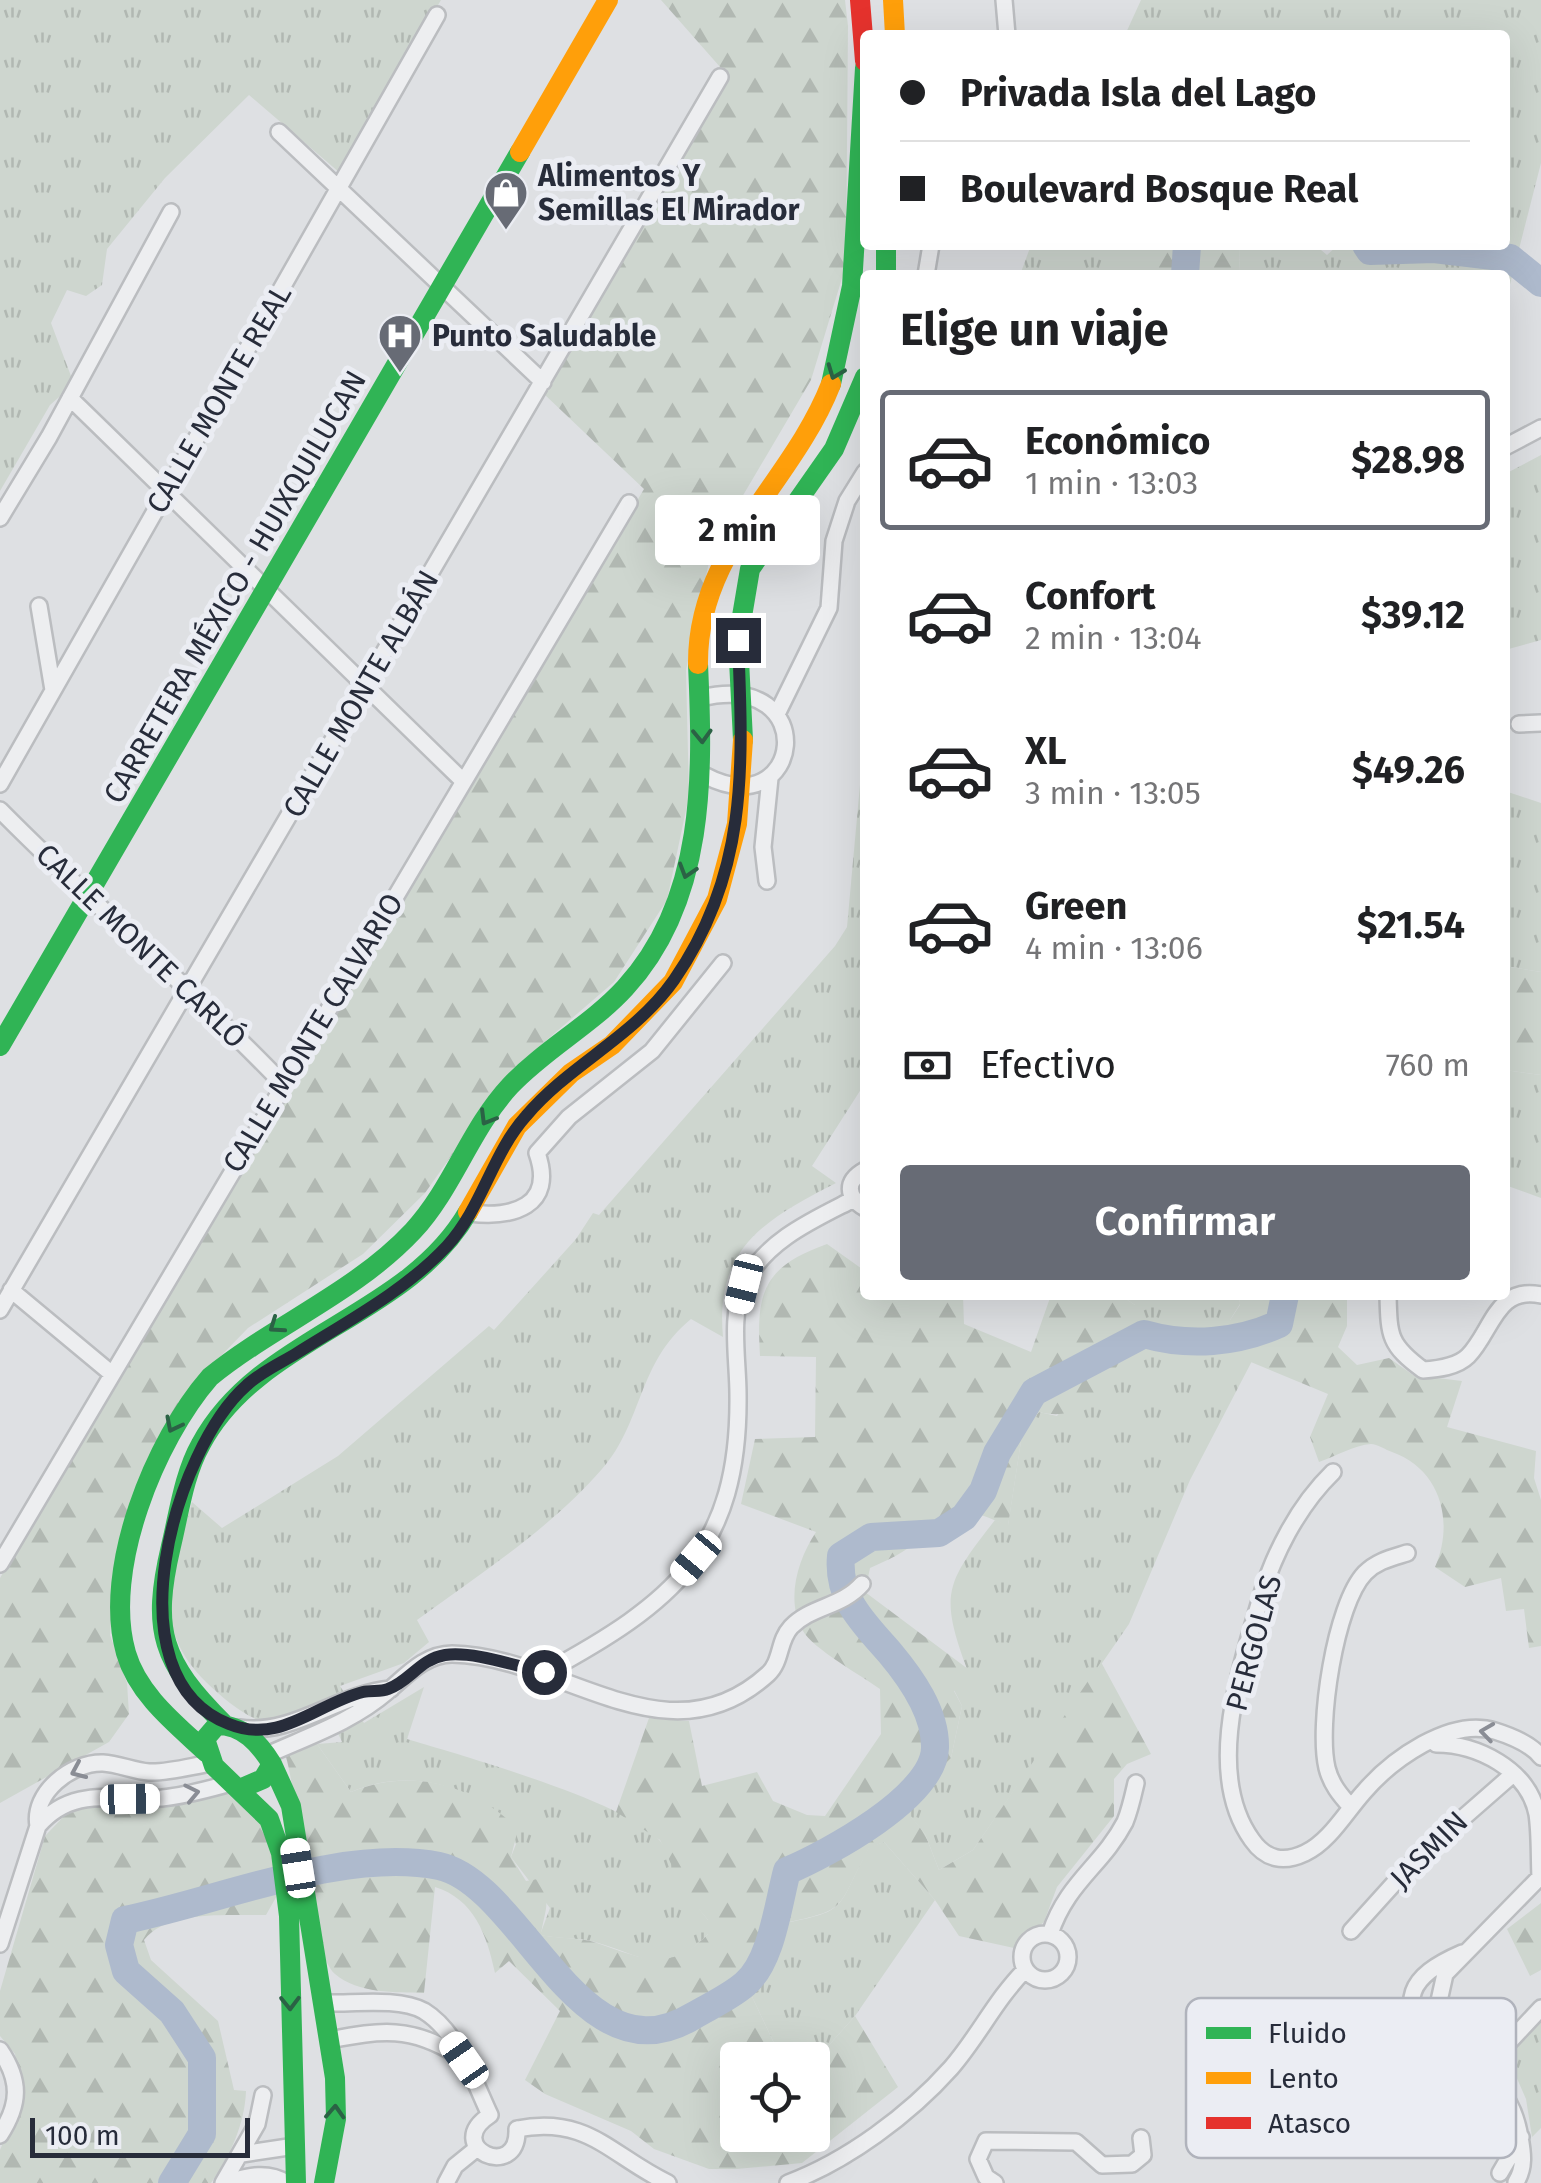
<!DOCTYPE html>
<html lang="es">
<head>
<meta charset="utf-8">
<style>
  body { margin:0; font-family:"Fira Sans",sans-serif; background:#f2f2f2; color:#202124; height:100vh; display:flex; flex-direction:column; font-size:38px; white-space:nowrap }
  * { box-sizing:border-box; margin:0 }
  p { font-size:32px; color:#757577 }
  .icon { flex:none; width:55px; height:55px; fill:none; stroke:currentColor; stroke-width:2; stroke-linecap:round; stroke-linejoin:round }
  .map { position:relative; flex:1; overflow:hidden }
  .side { position:absolute; left:860px; top:270px; width:650px; height:1030px; display:flex; flex-direction:column; background:#fff; border-radius:10px; box-shadow:0 10px 40px #0002 }
  .side>* { flex:none }
  .guide { position:absolute; left:860px; top:30px; width:650px; height:220px; border-radius:10px; box-shadow:0 10px 40px #0002; display:grid; align-content:center; height:220px; padding:0 40px; background:#fff }
  .tools { position:absolute; left:720px; top:2042px; display:grid; gap:20px }
  .tools a { display:grid; place-items:center; width:110px; height:110px; border-radius:10px; background:#fff; box-shadow:0 10px 40px #0002; font-size:50px }
  .scale { position:absolute; left:30px; bottom:25px; width:220px; box-sizing:border-box; padding-left:10px; border:5px solid #272c3a; border-top:0; font-size:28px; line-height:35px; white-space:nowrap; color:#272c3a; -webkit-text-stroke:8px #ebedf3; paint-order:stroke }
  .end { position:absolute; width:45px; height:45px; margin:-22px; border:12px solid #272c3a; background:#fff; box-shadow:0 0 0 5px #fff }
  .from { border-radius:50% }
  .bubble { position:absolute; height:70px; border-radius:10px; background:#fff; box-shadow:0 10px 40px #0002; font-size:32px; font-weight:700; line-height:70px; text-align:center }
  .car { position:absolute; width:30px; height:60px; margin:-30px -15px; border-radius:12px; box-shadow:0 0 8px 2px #0007; background:linear-gradient(#fff 24%,#345 0 40%,#fff 0 76%,#345 0 86%,#fff 0) }
  .guide b { display:flex; align-items:center; gap:35px; height:95px; font-size:38px }
  .guide b+b { border-top:2px solid #e0e0e0 }
  .guide i { width:25px; height:25px; background:#202124 }
  ul { padding:0; list-style:none }
  li { display:flex; align-items:center; gap:30px; height:140px; margin:0 20px 15px; padding:0 20px; border:5px solid transparent; border-radius:10px }
  li div { flex:1 }
  li b { display:block; font-size:38px }
  li em { font-style:normal; font-weight:700 }
  li.selected { border-color:#676b75 }
  li>.icon { width:90px; height:90px; stroke-width:1.5 }
  h2 { padding:0 40px; font-size:45px; line-height:120px }
  .pay { display:flex; align-items:center; gap:25px; height:110px; padding:0 40px; font-size:38px }
  .pay p { margin-inline-start:auto }
  .button { display:flex; gap:20px; margin-top:auto; padding:20px 40px }
  .button a { flex:1; height:115px; border-radius:10px; background:#676b75; color:#fff; font-size:40px; font-weight:700; line-height:115px; text-align:center }
  .map>svg:first-child { display:block }
  .grass { fill:url(#grass-tufts) }
  .forest { fill:url(#forest-firs) }
  .lines { fill:none; stroke-linecap:round; stroke-linejoin:round }
  .river { stroke:#aebacd; stroke-width:28 }
  .street-casing { stroke:#bbbdc0; stroke-width:20 }
  .street { stroke:#edeef0; stroke-width:15 }
  .fast { stroke:#30b455; stroke-width:20 }
  .slow { stroke:#ff9f0a; stroke-width:20 }
  .jam { stroke:#e5322d; stroke-width:20 }
  .oneway { stroke:#2b6245 }
  .oneway2 { stroke:#8a8d95 }
  .route { stroke:#272c3a; stroke-width:12 }
  .labels { text-anchor:middle; dominant-baseline:central; stroke-width:10; stroke-linejoin:round; paint-order:stroke }
  .poi-label { font-size:30px; font-weight:bold; fill:#272c3a; stroke:#ebedf3; text-anchor:start }
  .street-label { font-size:30px; fill:#272c3a; stroke:#ebedf3 }
  .key { fill:#ebedf3; stroke:#b0b3bc; stroke-width:2.5 }
  .key-label { font-size:28px; fill:#272c3a }
</style>
</head>
<body>
<div class="map">
<svg width="1541" height="2183" viewBox="0 0 1541 2183">
  <defs>
    <pattern id="grass-tufts" width="24" height="20" patternUnits="userSpaceOnUse" patternTransform="scale(2.5)"><rect width="24" height="20" fill="#ced6cf"/><path d="M3 7l-1-3M5 7V3M7 7l1-3M15 17l-1-3M17 17v-4M19 17l1-3" fill="none" stroke="#b1b8b2"/></pattern>
    <pattern id="forest-firs" width="22" height="20" patternUnits="userSpaceOnUse" patternTransform="scale(2.5)"><rect width="22" height="20" fill="#ced6cf"/><path d="M5 1l3.5 6h-7zM16 11l3.5 6h-7z" fill="#b1b8b2"/></pattern>
  </defs>
  <rect width="100%" height="100%" fill="#dee0e3"/>
  <path class="grass" d="M0 0H441L340 173 249 95 165 178 107 249 102 285 86 296 67 290 51 323 74 384 50 405 0 491Z
    M1141 0H1541V163L1505 304V275H1240L1239 245H1315L1327 255 1338 245H1505V35H1125Z
    M1031 245H1142V275H1020Z
    M1541 455V640L1505 650V474Z
    M865 730V1083L812 1166 836 1183C764 1220 715 1248 723 1337L691 1319C637 1363 643 1423 602 1469 551 1528 480 1574 417 1620L429 1642 404 1663 340 1686 364 1723 424 1687 407 1739C457 1754 634 1804 661 1842 678 1868 687 1896 708 1920V1934C664 1980 642 1955 595 1942 577 1937 558 1939 540 1935L550 1908 511 1857 516 1844C502 1829 484 1802 466 1794 429 1777 389 1776 351 1792L317 1744 342 1742 323 1701 270 1725C244 1716 226 1701 206 1682 148 1625 173 1571 192 1502L222 1528 338 1456 489 1326 494 1330 576 1239 593 1213 599 1215 835 946 847 927Z
    M1505 791 1541 803V972L1505 966Z
    M1505 1070 1541 1075V1198L1505 1185Z
    M1120 1295H1239L1240 1304 1230 1320 1240 1355 1252 1361 1190 1480 1129 1624 973 1850 939 1870 925 1834 902 1806 951 1758 962 1706 954 1690 967 1669C939 1593 946 1583 995 1520L1008 1525 1023 1428 1039 1412 1057 1416 1135 1305Z
    M884 1842 935 1900 855 2016 813 2063 782 2060 746 1984 757 1969 775 1925C851 1910 834 1913 869 1847Z
    M1541 2020V2128L1532 2137 1526 2099 1508 2058Z"/>
  <path class="forest" d="M661 0H845L848 26 846 265 811 380 712 548 686 670 689 796 667 900 614 982 512 1070 425 1193 363 1254 248 1328 187 1391 147 1460 117 1557 110 1635 127 1683 129 1714 109 1742 0 1803V1578L644 489 544 394 728 76Z
    M1142 245H1239L1240 275H1142Z
    M1505 966 1541 972V1075L1505 1070Z
    M827 1244 865 1271V1295H963L964 1324 1031 1352 1051 1295H1120L1135 1305C1139 1323 1133 1333 1125 1349 1109 1386 1085 1424 1039 1412L1023 1428 1008 1526C961 1505 955 1506 918 1540 906 1552 886 1561 870 1568L865 1592 968 1669 964 1685 954 1691 962 1706 951 1758 903 1806 925 1834 939 1870 973 1850 1101 1662 1151 1754 1127 1764 1114 1779V1816L1057 1887 1044 1922 1014 1948 959 1936 935 1900 884 1842 869 1848C834 1913 851 1909 775 1925L746 1984 782 2060H738V2135H812L813 2063 855 2016 898 2087 802 2163 736 2169H709L654 2149 631 2131 545 2094 525 2080 560 2011 509 1961 495 1973C487 1935 474 1899 435 1887L424 1993C396 1992 358 1994 335 1974 308 1949 299 1802 286 1757L317 1744 351 1792C411 1767 473 1784 518 1829L511 1857 526 1881 538 1879C553 1902 544 1911 541 1935 559 1939 580 1937 597 1943 642 1958 669 1974 708 1934V1920L683 1890 660 1840 616 1812 649 1718 689 1721 702 1786 757 1772 773 1801 807 1815 825 1816 881 1734 880 1689C862 1676 812 1648 803 1631 785 1600 798 1559 816 1532L741 1504 755 1439 815 1437 816 1357 760 1356C756 1292 763 1267 827 1244Z
    M1239 1295H1347V1326L1338 1347 1357 1365 1389 1358 1413 1375 1462 1381 1447 1427 1536 1451 1534 1478 1541 1500V1646L1529 1648 1524 1609 1506 1611 1501 1578 1465 1587 1435 1567C1455 1521 1440 1469 1392 1452 1386 1450 1377 1444 1371 1444 1355 1445 1334 1457 1319 1462L1310 1437 1328 1394 1229 1353 1230 1320 1240 1305Z
    M225 1790 257 1815 272 1846 279 1892 266 1915C230 1916 168 1909 144 1940L151 1960 218 2021 234 2090 246 2091C245 2123 230 2157 211 2183H0V2150L22 2097 15 2054 0 2036V1991L45 1836 66 1814 93 1801Z
    M1541 1903V1970L1530 1976 1507 1929Z"/>
  <g class="lines">
    <path class="river" d="M1366 245 1370 251 1434 249 1510 258 1541 283
      M1185 275 1187 245
      M172 2183 202 2134V2058L172 2012 126 1971 119 1945 125 1920C220 1901 343 1847 439 1866 523 1884 581 2085 693 2016 710 2006 730 1997 745 1984 772 1961 778 1904 787 1871 827 1854 934 1797 935 1748 936 1713 911 1678 890 1653 863 1622 837 1599 841 1556L871 1537 939 1533 964 1517 983 1491 997 1453 1034 1392 1144 1334C1189 1347 1237 1343 1279 1324L1285 1295"/>
    <defs>
      <path id="street" d="M1004 0 1007 35
        M279 132 543 382
        M926 275 931 245
        M70 398 463 781
        M1505 447 1541 428
        M0 518 49 437 171 212
        M39 606 53 690
        M701 698C823 669 803 828 704 775
        M777 714 829 608 834 541 847 501 865 472
        M1519 724 1541 723
        M0 784 437 15
        M0 810C92 903 191 988 282 1083
        M767 881 763 847 770 778
        M537 1153 569 1117 652 1051 723 963
        M865 1170C845 1181 846 1197 865 1208
        M470 1213C512 1218 556 1207 537 1153
        M11 1290 112 1374
        M1388 1295C1389 1336 1389 1345 1423 1370 1438 1369 1457 1367 1468 1356 1492 1332 1496 1285 1541 1295
        M0 1310 720 77
        M1333 1472C1298 1506 1272 1556 1259 1604 1239 1673 1205 1775 1252 1840 1266 1860 1284 1863 1305 1853 1329 1842 1346 1812 1363 1793 1391 1760 1450 1717 1495 1731 1511 1736 1531 1744 1541 1757
        M0 1564 629 503
        M544 1673C673 1603 740 1550 738 1394 738 1360 729 1313 745 1282 767 1240 813 1220 852 1200
        M239 1728C294 1736 336 1694 391 1689
        M1436 1744C1477 1744 1528 1769 1537 1814 1540 1834 1539 1857 1540 1877
        M267 1755C309 1736 352 1722 388 1691 406 1676 425 1654 452 1654 563 1656 667 1766 768 1674 782 1661 778 1641 791 1627 811 1606 842 1607 862 1584
        M1351 1807C1340 1795 1331 1784 1327 1768 1317 1726 1335 1604 1365 1573 1377 1561 1391 1558 1407 1553
        M38 1826C73 1785 115 1801 162 1798 185 1796 209 1789 231 1783
        M1351 1931 1416 1859 1512 1775
        M1022 1957a23 23 0 1 1 46 0a23 23 0 1 1-46 0Z
        M1050 1934C1067 1882 1102 1866 1125 1822 1130 1810 1133 1796 1136 1783
        M0 1944 38 1826C32 1793 71 1762 103 1763 119 1764 134 1771 149 1772 168 1773 192 1766 211 1763
        M1462 1953C1407 1977 1399 1999 1428 2052 1476 2078 1509 2075 1520 2137 1523 2153 1525 2168 1516 2182
        M324 2003C352 2004 399 1997 424 2011 458 2032 474 2081 490 2115
        M330 2040C381 2030 411 2026 457 2055
        M0 2050C21 2081 20 2104 0 2135
        M1463 2068 1437 2010 1445 1974 1541 1876
        M1489 2079 1498 2054 1541 2008
        M490 2115C441 2147 519 2183 517 2129
        M517 2129C588 2115 611 2156 668 2183
        M242 2154 295 2146
        M1500 2173 1521 2137
        M223 2183 257 2124 263 2095
        M223 2183C246 2177 266 2170 287 2183
        M446 2183 455 2166 476 2149
        M788 2183C847 2161 909 2115 951 2068 978 2037 996 1999 1025 1970
        M995 2183 986 2177 978 2159 986 2141 1076 2142 1102 2165 1132 2164 1143 2155 1141 2138"/>
    </defs>
    <use href="#street" class="street-casing"/>
    <use href="#street" class="street"/>
    <path class="fast" d="M886 245V275
      M831 384 852 286 865 68
      M743 740 738 640 750 569 834 449 865 377
      M0 1046 520 152
      M223 1723C162 1662 151 1631 171 1546 179 1513 184 1474 201 1444 259 1336 407 1318 468 1212
      M207 1753C177 1725 138 1695 126 1653 102 1570 155 1440 210 1377 274 1325 356 1292 413 1231 453 1188 470 1129 510 1086 545 1049 591 1025 625 988 706 900 703 775 698 664
      M272 1764 291 1806 335 2078 336 2119 324 2183
      M242 1788 263 1779 272 1764C259 1743 243 1725 217 1725L205 1739 214 1766 269 1819 281 1853 289 1916 296 2183"/>
    <path class="slow" d="M893 0 895 35
      M520 152 608 0
      M698 664C697 549 792 484 831 384
      M468 1212 517 1126 571 1073 612 1045 673 982 717 899 737 824 743 740"/>
    <path class="jam" d="M860 0 865 61"/>
  </g>
  <defs><path id="oneway-chevron" d="M-2-3.5L2.5 0L-2 3.5" fill="none" stroke-width="1.6" stroke-linecap="round" stroke-linejoin="round" transform="scale(2.5)"/></defs>
  <g class="oneway">
    <use href="#oneway-chevron" transform="translate(835 372) rotate(111)"/>
    <use href="#oneway-chevron" transform="translate(702 736) rotate(88)"/>
    <use href="#oneway-chevron" transform="translate(687 871) rotate(107)"/>
    <use href="#oneway-chevron" transform="translate(487 1118) rotate(121)"/>
    <use href="#oneway-chevron" transform="translate(276 1326) rotate(145)"/>
    <use href="#oneway-chevron" transform="translate(173 1425) rotate(117)"/>
    <use href="#oneway-chevron" transform="translate(290 2003) rotate(89)"/>
    <use href="#oneway-chevron" transform="translate(335 2112) rotate(-87)"/>
  </g>
  <g class="oneway2">
    <use href="#oneway-chevron" transform="translate(1487 1732) rotate(-172)"/>
    <use href="#oneway-chevron" transform="translate(78 1771) rotate(156)"/>
    <use href="#oneway-chevron" transform="translate(192 1793) rotate(-12)"/>
  </g>
  <g class="lines">
    <path class="route" d="M544 1672C515 1666 474 1651 445 1655 420 1659 409 1682 388 1689 381 1692 371 1690 363 1692 316 1704 280 1745 229 1724 108 1677 175 1448 247 1385 261 1372 281 1363 297 1353 348 1321 406 1290 447 1246 482 1208 492 1154 526 1116 570 1064 634 1037 674 980 749 872 743 765 738 640"/>
  </g>
  <defs>
    <symbol id="shop-pin" viewBox="-11 -11 22 30"><path d="M0 17L-7.5 6A9.5 9.5 0 1 1 7.5 6Z" fill="#676b75" stroke="#ebedf3"/><path d="M-5-2.5h2.3a2.7 3.5 0 0 1 5.4 0H5L5.5 6h-11ZM-1.5-2.5h3a1.5 2.3 0 0 0-3 0Z" fill="#fff"/></symbol>
    <symbol id="hospital-pin" viewBox="-11 -11 22 30"><path d="M0 17L-7.5 6A9.5 9.5 0 1 1 7.5 6Z" fill="#676b75" stroke="#ebedf3"/><path d="M-5-5h3v3.5h4V-5h3V5h-3V1.5h-4V5h-3Z" fill="#fff"/></symbol>
  </defs>
  <g fill-rule="evenodd">
    <use href="#shop-pin" x="481" y="168" width="50" height="68"/>
    <use href="#hospital-pin" x="375" y="311" width="50" height="68"/>
  </g>
  <g class="labels">
    <g class="poi-label">
      <text x="538" y="176">Alimentos Y<tspan x="538" dy="34">Semillas El Mirador</tspan></text>
      <text x="432" y="336">Punto Saludable</text>
    </g>
    <g class="street-label">
      <text transform="translate(219 399) rotate(-60)">CALLE MONTE REAL</text>
      <text transform="translate(235 587) rotate(-60)">CARRETERA MÉXICO - HUIXQUILUCAN</text>
      <text transform="translate(361 694) rotate(-60)">CALLE MONTE ALBÁN</text>
      <text transform="translate(141 946) rotate(44)">CALLE MONTE CARLÓ</text>
      <text transform="translate(313 1033) rotate(-59)">CALLE MONTE CALVARIO</text>
      <text transform="translate(1254 1643) rotate(-75)">PERGOLAS</text>
      <text transform="translate(1429 1850) rotate(-45)">JASMIN</text>
    </g>
  </g>
  <rect x="1186" y="1998" width="330" height="160" rx="15" class="key"/>
  <rect x="1206" y="2027" width="45" height="12" fill="#30b455"/>
  <rect x="1206" y="2072" width="45" height="12" fill="#ff9f0a"/>
  <rect x="1206" y="2117" width="45" height="12" fill="#e5322d"/>
  <g class="key-label">
    <text x="1268" y="2043">Fluido</text>
    <text x="1268" y="2088">Lento</text>
    <text x="1268" y="2133">Atasco</text>
  </g>
</svg>
<div class="tools">
<a><svg class="icon" aria-label="locate" viewBox="0 0 24 24"><circle cx="12" cy="12" r="6"/><path d="M12 2v4M12 18v4M2 12h4M18 12h4"/></svg></a>
</div>
<div class="scale">100 m</div>
<i class="end from" style="left:544px;top:1672px"></i>
<i class="end" style="left:738px;top:640px"></i>
<div class="bubble" style="left:655px;top:495px;width:165px">2 min</div>
<i class="car" style="left:744px;top:1284px;rotate:194deg"></i>
<i class="car" style="left:696px;top:1558px;rotate:220deg"></i>
<i class="car" style="left:130px;top:1799px;rotate:89deg"></i>
<i class="car" style="left:298px;top:1868px;rotate:351deg"></i>
<i class="car" style="left:464px;top:2060px;rotate:325deg"></i>
<div class="guide">
<b><i class="from"></i>Privada Isla del Lago</b>
<b><i></i>Boulevard Bosque Real</b>
</div>
<section class="side">
<h2>Elige un viaje</h2>
<ul>
<li class="selected"><svg class="icon" aria-label="car" viewBox="0 0 24 24"><path d="M5 17H2v-5l4-1 3-4h7l3 4 3 1v5h-3M9 17h6M6 11h13"/><circle cx="7" cy="17" r="2"/><circle cx="17" cy="17" r="2"/></svg><div><b>Económico</b><p>1 min · 13:03</p></div><em>$28.98</em></li>
<li><svg class="icon" aria-label="car" viewBox="0 0 24 24"><path d="M5 17H2v-5l4-1 3-4h7l3 4 3 1v5h-3M9 17h6M6 11h13"/><circle cx="7" cy="17" r="2"/><circle cx="17" cy="17" r="2"/></svg><div><b>Confort</b><p>2 min · 13:04</p></div><em>$39.12</em></li>
<li><svg class="icon" aria-label="car" viewBox="0 0 24 24"><path d="M5 17H2v-5l4-1 3-4h7l3 4 3 1v5h-3M9 17h6M6 11h13"/><circle cx="7" cy="17" r="2"/><circle cx="17" cy="17" r="2"/></svg><div><b>XL</b><p>3 min · 13:05</p></div><em>$49.26</em></li>
<li><svg class="icon" aria-label="car" viewBox="0 0 24 24"><path d="M5 17H2v-5l4-1 3-4h7l3 4 3 1v5h-3M9 17h6M6 11h13"/><circle cx="7" cy="17" r="2"/><circle cx="17" cy="17" r="2"/></svg><div><b>Green</b><p>4 min · 13:06</p></div><em>$21.54</em></li>
</ul>
<div class="pay"><svg class="icon" aria-label="cash" viewBox="0 0 24 24"><path d="M3 7h18v10H3z"/><circle cx="12" cy="12" r="2"/></svg>Efectivo<p>760 m</p></div>
<div class="button"><a>Confirmar</a></div>
</section>
</div>
</body>
</html>
